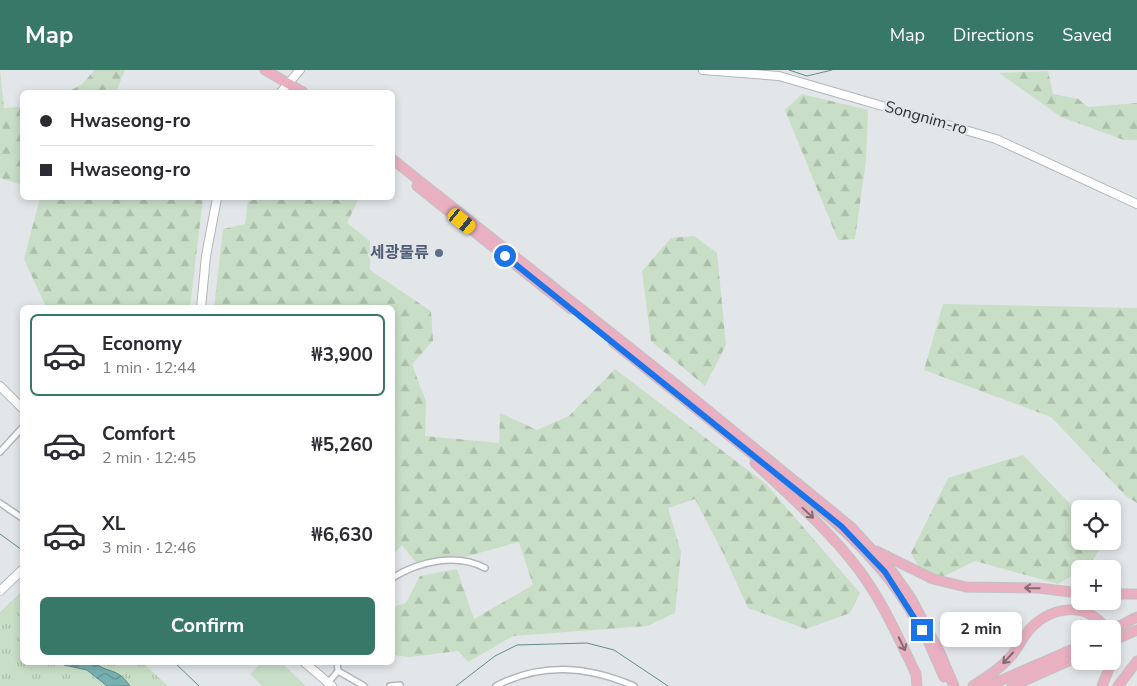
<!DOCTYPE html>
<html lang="en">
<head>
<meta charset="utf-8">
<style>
  body { margin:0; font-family:"Nunito Sans","Noto Sans KR",sans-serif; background:#f7f7f7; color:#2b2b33; height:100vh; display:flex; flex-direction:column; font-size:19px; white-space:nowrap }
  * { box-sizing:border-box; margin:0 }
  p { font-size:16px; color:#7c7c81 }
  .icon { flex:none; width:28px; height:28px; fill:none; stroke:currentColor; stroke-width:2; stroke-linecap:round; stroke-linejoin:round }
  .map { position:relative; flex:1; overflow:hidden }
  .drawer { position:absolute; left:20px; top:235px; width:375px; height:360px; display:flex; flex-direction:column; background:#fff; border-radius:8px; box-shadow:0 2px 8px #0003 }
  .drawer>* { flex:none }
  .banner { position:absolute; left:20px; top:20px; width:375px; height:110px; border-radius:8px; box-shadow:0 2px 8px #0003; display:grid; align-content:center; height:110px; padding:0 20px; background:#fff }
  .buttons { position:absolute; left:1071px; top:430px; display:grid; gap:10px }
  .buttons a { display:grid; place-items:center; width:50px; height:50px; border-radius:8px; background:#fff; box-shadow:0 2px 8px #0003; font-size:25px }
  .end { position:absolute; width:22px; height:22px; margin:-11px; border:6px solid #1a73e8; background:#fff; box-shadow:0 0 0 2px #fff }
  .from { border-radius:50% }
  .bubble { position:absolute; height:35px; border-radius:8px; background:#fff; box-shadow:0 2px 8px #0003; font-size:16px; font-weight:700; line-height:35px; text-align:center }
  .car { position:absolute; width:15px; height:30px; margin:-15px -8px; border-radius:6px; box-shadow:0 0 4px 1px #0007; background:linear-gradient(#f5c518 24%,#345 0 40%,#f5c518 0 76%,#345 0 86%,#f5c518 0) }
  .banner b { display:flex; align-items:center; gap:18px; height:48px; font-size:19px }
  .banner b+b { border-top:1px solid #e1e1e2 }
  .banner i { width:12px; height:12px; background:#2b2b33 }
  ul { padding:9px 0 0; list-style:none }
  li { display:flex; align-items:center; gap:15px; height:82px; margin:0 10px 8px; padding:0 10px; border:2px solid transparent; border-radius:8px }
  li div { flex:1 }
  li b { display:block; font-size:19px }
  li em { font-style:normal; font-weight:700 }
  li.selected { border-color:#387868 }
  li>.icon { width:45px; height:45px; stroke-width:1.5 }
  .cta { display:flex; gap:10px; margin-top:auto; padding:10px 20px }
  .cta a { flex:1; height:58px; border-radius:8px; background:#387868; color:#fff; font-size:20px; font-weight:700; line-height:58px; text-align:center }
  header { display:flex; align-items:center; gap:30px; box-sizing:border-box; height:70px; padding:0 25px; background:#387868; color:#fff }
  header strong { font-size:24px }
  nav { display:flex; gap:28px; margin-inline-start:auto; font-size:18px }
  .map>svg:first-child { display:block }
  .grass { fill:#c8dec6 }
  .forest { fill:url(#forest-firs) }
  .park { fill:url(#park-tufts) }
  .water { fill:url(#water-waves); stroke:#618b8c }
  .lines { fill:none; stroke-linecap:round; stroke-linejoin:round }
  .stream { stroke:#618b8c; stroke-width:1 }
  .street-casing { stroke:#b2b6ba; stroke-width:8 }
  .secondary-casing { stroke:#b2b6ba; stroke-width:10 }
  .primary-casing { stroke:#c1c1c2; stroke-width:11 }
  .street { stroke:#fff; stroke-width:5 }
  .secondary { stroke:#fff; stroke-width:8 }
  .primary { stroke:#e9b0c1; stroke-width:9 }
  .oneway { stroke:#836a73 }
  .route { stroke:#1a73e8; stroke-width:6 }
  .service-dot { fill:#5c6f8a; stroke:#e2e6e9; stroke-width:2 }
  .labels { text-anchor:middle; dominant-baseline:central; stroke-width:5; stroke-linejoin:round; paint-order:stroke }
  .street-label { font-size:16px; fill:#303133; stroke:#e2e6e9 }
  .service-label { font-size:16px; font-weight:bold; fill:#4e5e75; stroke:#e2e6e9; text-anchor:end }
</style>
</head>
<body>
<header>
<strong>Map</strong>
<nav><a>Map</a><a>Directions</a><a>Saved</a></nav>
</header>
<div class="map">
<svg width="1137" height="616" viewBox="0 0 1137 616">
  <defs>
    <pattern id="forest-firs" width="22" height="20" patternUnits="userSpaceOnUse" patternTransform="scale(1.25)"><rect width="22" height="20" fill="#c8dec6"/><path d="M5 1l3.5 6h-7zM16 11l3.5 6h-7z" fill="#acbfab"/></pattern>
    <pattern id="park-tufts" width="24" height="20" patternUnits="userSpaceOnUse" patternTransform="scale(1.25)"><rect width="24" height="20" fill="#c8dec6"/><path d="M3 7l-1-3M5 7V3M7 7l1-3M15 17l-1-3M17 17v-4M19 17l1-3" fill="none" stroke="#acbfab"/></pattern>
    <pattern id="water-waves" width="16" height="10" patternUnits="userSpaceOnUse" patternTransform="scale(1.25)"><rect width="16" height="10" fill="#76b1b2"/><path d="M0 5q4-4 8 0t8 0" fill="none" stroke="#619191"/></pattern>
  </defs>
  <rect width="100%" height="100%" fill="#e2e6e9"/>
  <path class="grass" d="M261 593H282L306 616H262L250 604Z"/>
  <path class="forest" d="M0 0 4 38 22 37V115L0 108Z
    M95 0H125L116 22H67L81 15Z
    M1048 1 1053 24 1078 29 1088 37 1137 33V70H1124L1061 47 999 3Z
    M802 24 868 40 866 90 855 169 838 170 785 40Z
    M40 128H203L190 237H46L24 189Z
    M260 128H359L347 153 370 171V200L431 241 433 271 412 294 426 332 425 366 499 373 500 343 537 360 569 346 615 299 766 414 860 523 850 543 806 559 748 538 722 481 695 429 668 438 681 482 675 543 647 556 513 566 468 592 458 581 409 587 393 585V537L406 533 420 506 457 499 474 549 533 515 519 472 421 499 402 475 393 484 392 238H214L223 159 245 154 248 131Z
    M694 166 717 183 726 275 705 316 651 271 642 201 671 168Z
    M943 234 1137 238V433L1126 426 1051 347 924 300Z
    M1023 385 1080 444V471H1104L1090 495 1058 514 975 491 928 514 911 483 948 408Z"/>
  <path class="park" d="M22 521V592L143 593 168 616H0V542Z"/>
  <path class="water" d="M62 593H95C109 604 117 597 130 616H107L87 600 64 595Z"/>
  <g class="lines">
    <path class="stream" d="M789 0 807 6 832 0
      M0 464 22 480
      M174 592 199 616
      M456 616 495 586 517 575 587 573 614 580 668 616"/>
    <defs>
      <path id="street" d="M0 382 22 358
        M0 433 22 448
        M392 508C420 491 456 483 485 498
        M338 601 364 616
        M328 613 338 601 337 592
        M390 616 400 615
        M496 616C542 592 587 596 634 616"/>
      <path id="secondary" d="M703 0 779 6 996 69 1137 134
        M281 22 300 0
        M201 238 206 186 217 128
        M0 316 22 338
        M0 521 22 500
        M304 592 332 616"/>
      <path id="primary" d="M265 0 303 22
        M392 89 678 316 851 457 894 504 912 530 940 583 954 616
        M417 116 571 239
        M613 272 782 408
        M755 393C791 427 829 460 859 500 883 532 899 569 916 604L917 616
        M796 419C844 458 890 500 919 555
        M876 481 933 509 966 517 1038 518 1080 523
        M1112 524H1137
        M1112 560 1137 547
        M1112 571 1137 560
        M929 573 944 607
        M1112 580V586
        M973 616C987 607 1001 598 1012 585 1018 577 1023 567 1030 559 1050 537 1087 530 1106 559
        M988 616 1080 576
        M1012 616 1080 586
        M1102 616 1112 591
        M1118 616 1137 591"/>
    </defs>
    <use href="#street" class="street-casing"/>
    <use href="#secondary" class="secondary-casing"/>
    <use href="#primary" class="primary-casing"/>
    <use href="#street" class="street"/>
    <use href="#secondary" class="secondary"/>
    <use href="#primary" class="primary"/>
  </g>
  <defs><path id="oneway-shaft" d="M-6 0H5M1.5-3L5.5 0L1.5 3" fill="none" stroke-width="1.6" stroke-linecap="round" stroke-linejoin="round" transform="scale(1.25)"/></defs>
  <g class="oneway">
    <use href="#oneway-shaft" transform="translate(808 443) rotate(43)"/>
    <use href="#oneway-shaft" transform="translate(1032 518) rotate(-179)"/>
    <use href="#oneway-shaft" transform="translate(902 574) rotate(64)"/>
    <use href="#oneway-shaft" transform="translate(1008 588) rotate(133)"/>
  </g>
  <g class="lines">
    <path class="route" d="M505 186 841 456 885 502 922 560"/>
  </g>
  <circle class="service-dot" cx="439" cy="183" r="5"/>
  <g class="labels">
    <g class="street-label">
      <text transform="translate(926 48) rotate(16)">Songnim-ro</text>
    </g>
    <g class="service-label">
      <text x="429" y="183">세광물류</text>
    </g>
  </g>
</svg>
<div class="buttons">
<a><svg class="icon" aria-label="locate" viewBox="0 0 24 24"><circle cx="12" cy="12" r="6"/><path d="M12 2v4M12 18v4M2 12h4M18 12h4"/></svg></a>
<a>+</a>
<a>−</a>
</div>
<i class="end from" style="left:505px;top:186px"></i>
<i class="end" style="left:922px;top:560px"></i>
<div class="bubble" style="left:940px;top:542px;width:82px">2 min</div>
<i class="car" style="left:462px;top:151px;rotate:129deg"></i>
<div class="banner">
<b><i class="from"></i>Hwaseong-ro</b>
<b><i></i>Hwaseong-ro</b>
</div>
<section class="drawer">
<ul>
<li class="selected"><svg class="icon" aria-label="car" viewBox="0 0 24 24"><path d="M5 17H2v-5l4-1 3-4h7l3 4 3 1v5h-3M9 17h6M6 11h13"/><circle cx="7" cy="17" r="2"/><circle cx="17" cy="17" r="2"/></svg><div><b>Economy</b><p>1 min · 12:44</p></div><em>₩3,900</em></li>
<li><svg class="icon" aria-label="car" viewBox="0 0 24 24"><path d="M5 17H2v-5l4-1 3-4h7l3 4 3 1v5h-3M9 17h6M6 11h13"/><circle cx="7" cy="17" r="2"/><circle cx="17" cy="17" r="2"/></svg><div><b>Comfort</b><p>2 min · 12:45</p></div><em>₩5,260</em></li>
<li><svg class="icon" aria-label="car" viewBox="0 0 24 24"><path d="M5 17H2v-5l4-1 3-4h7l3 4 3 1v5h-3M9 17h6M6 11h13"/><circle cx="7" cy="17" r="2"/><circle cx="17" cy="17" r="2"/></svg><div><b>XL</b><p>3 min · 12:46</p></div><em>₩6,630</em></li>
</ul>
<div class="cta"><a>Confirm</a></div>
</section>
</div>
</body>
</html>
